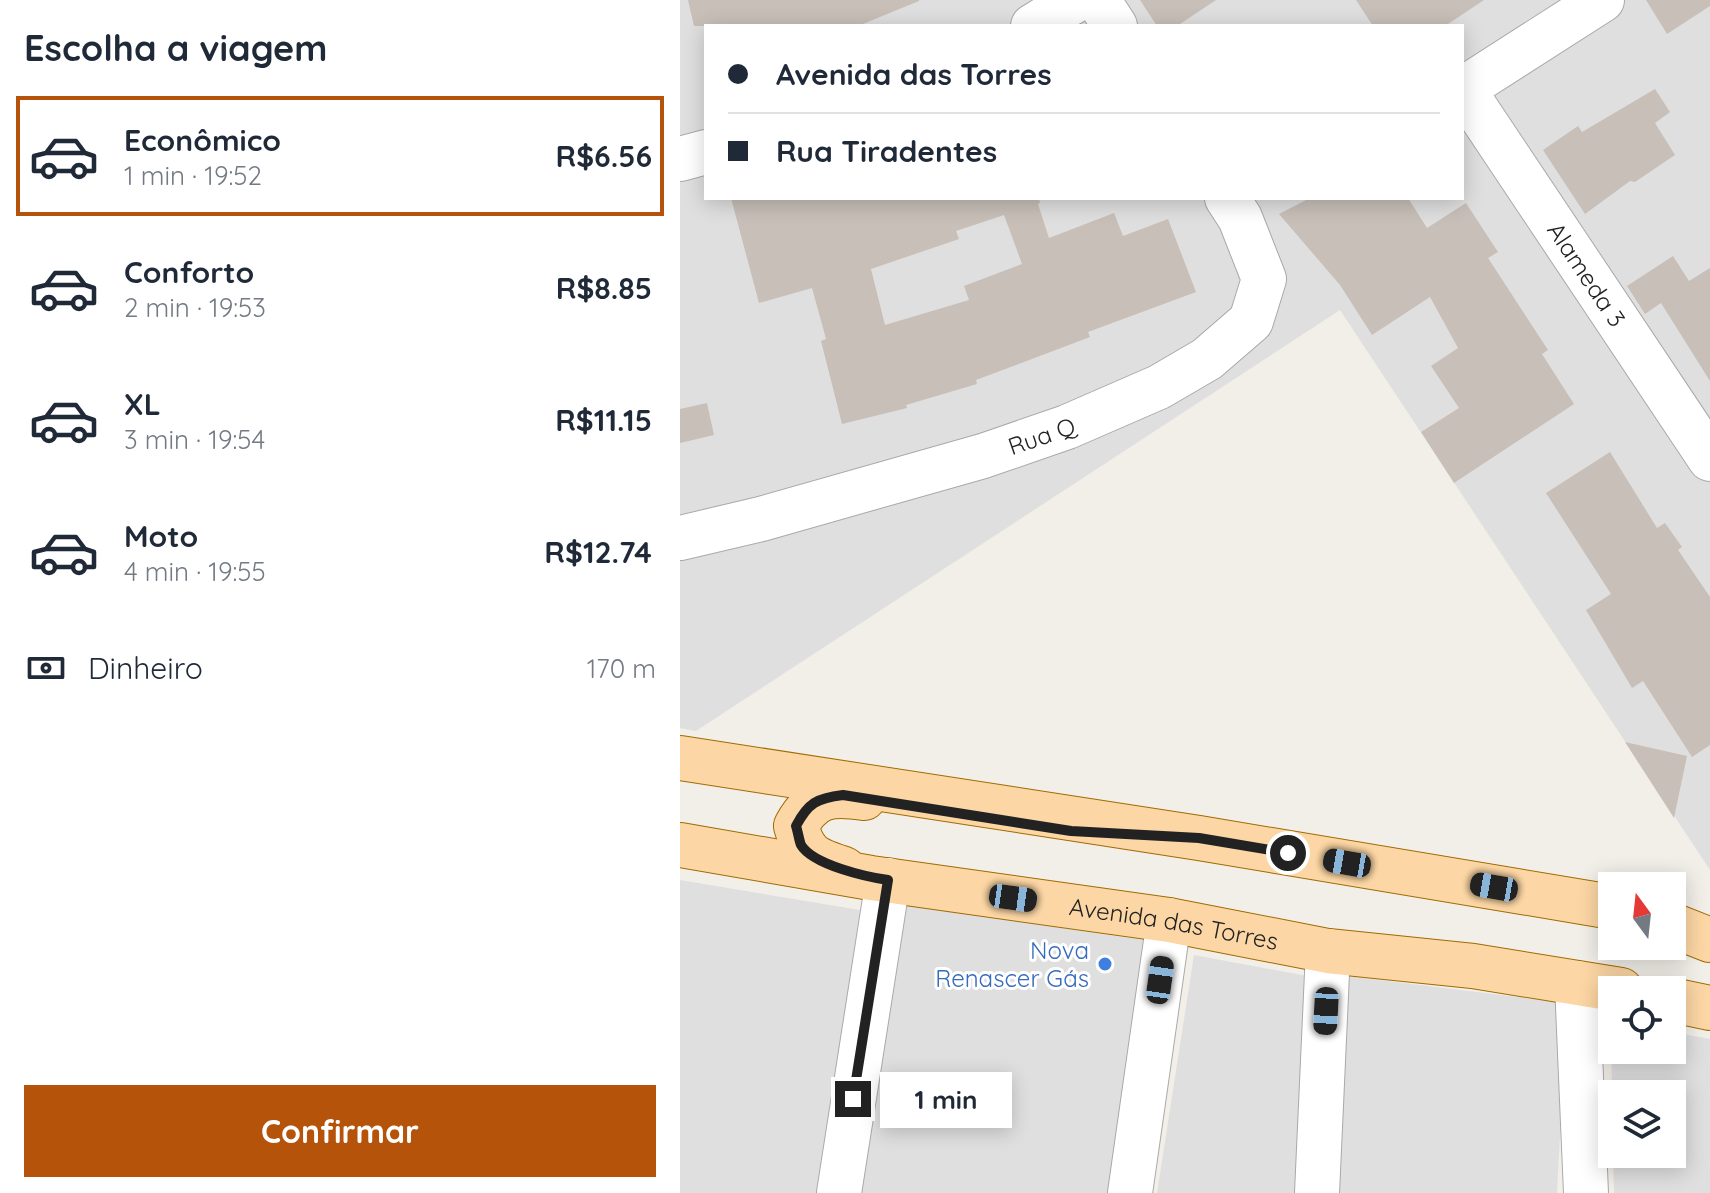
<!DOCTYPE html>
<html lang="pt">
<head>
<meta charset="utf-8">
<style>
  body { margin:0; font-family:Quicksand,sans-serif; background:#f6f6f7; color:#1f2937; height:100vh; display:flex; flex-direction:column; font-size:30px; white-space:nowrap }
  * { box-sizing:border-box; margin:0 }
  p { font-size:26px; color:#747a83 }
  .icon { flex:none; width:44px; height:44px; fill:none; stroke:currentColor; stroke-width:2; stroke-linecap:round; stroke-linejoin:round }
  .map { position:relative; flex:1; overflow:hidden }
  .panel { display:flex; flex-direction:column; background:#fff; width:680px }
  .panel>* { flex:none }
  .banner { position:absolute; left:24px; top:24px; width:760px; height:176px; border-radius:0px; box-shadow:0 4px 20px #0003; display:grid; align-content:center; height:176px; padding:0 24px; background:#fff }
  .needle { width:52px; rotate:345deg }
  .controls { position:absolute; left:918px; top:872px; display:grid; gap:16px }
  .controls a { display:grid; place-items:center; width:88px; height:88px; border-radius:0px; background:#fff; box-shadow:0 4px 20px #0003; font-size:40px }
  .end { position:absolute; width:36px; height:36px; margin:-18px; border:10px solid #222; background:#fff; box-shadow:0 0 0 4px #fff }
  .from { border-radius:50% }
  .bubble { position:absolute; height:56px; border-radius:0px; background:#fff; box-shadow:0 4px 20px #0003; font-size:26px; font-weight:800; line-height:56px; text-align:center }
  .car { position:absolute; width:24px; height:48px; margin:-24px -12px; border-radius:10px; box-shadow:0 0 6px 2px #0007; background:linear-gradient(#222 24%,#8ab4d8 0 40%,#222 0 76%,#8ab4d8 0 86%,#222 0) }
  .banner b { display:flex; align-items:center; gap:28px; height:76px; font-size:30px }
  .banner b+b { border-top:2px solid #e0e1e3 }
  .banner i { width:20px; height:20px; background:#1f2937 }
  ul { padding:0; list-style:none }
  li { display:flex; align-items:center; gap:24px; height:120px; margin:0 16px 12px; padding:0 8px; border:4px solid transparent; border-radius:0px }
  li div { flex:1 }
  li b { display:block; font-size:30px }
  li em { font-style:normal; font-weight:800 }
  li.current { border-color:#b45309 }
  li>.icon { width:72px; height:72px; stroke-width:1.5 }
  h2 { padding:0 24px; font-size:36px; line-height:96px }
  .pay { display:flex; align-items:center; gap:20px; height:88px; padding:0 24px; font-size:30px }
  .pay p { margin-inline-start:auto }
  .button { display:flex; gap:16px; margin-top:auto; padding:16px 24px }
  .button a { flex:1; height:92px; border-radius:0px; background:#b45309; color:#fff; font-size:32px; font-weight:800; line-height:92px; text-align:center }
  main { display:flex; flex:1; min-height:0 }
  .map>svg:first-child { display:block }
  .residential { fill:#e0dfdf; fill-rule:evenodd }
  .building { fill:#c7bfb8; fill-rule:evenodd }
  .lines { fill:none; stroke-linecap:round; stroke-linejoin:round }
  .minor-casing { stroke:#a9a9a9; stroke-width:46 }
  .major-casing { stroke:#a06b00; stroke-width:46 }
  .minor { stroke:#fff; stroke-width:44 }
  .major { stroke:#fcd6a4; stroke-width:44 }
  .route { stroke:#222; stroke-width:10 }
  .shop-dot { fill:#3f7fe0; stroke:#fff; stroke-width:3 }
  .labels { text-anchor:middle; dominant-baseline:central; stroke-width:6; stroke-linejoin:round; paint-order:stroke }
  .street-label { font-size:24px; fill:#222; stroke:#fff }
  .shop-label { font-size:24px; fill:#366cbe; stroke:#fff; text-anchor:end }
</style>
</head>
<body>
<main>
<section class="panel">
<h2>Escolha a viagem</h2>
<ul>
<li class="current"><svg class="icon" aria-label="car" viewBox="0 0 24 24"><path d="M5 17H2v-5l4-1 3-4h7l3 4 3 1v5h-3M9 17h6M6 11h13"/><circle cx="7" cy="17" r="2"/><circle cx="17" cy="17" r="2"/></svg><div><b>Econômico</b><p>1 min · 19:52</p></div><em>R$6.56</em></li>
<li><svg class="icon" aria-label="car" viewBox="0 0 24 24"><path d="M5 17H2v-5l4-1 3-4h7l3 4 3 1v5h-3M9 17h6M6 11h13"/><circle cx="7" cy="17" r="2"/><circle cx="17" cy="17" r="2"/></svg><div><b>Conforto</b><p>2 min · 19:53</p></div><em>R$8.85</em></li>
<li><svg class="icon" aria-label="car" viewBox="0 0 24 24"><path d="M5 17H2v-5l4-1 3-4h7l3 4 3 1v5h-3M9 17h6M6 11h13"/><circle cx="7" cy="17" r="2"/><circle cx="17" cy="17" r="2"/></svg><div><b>XL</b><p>3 min · 19:54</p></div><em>R$11.15</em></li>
<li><svg class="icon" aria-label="car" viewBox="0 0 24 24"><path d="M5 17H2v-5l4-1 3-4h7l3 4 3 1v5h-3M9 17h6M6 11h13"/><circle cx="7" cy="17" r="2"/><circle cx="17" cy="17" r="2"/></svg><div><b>Moto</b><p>4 min · 19:55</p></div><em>R$12.74</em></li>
</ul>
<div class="pay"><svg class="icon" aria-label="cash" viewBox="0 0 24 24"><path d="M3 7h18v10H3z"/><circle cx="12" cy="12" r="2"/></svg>Dinheiro<p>170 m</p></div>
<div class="button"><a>Confirmar</a></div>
</section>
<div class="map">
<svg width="1030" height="1193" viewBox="0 0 1030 1193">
  <rect width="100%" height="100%" fill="#f2efe9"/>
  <path class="residential" d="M0 0H1030V870L660 310 16 731 0 728ZM26 26H782V198H26Z
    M0 880 180 910 137 1193H0Z
    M227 905 477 942 438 1193H180Z
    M514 955 638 978 630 1193H477Z
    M658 975 887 1003 877 1193H646Z
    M931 1021 932 1050H992V1032L1030 1039V1193H934L933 1154H992V1094H932Z"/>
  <path class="building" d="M8 0H239V1L178 26H14Z
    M460 0H536L497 26H477Z
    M676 0H804L765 26H693Z
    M966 0H1030V6L987 34Z
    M975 89 990 112 975 123 995 155 955 182 950 181 905 214 863 150 898 126 902 132Z
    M51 198H359L360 203 358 204 369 238 434 213 443 236 488 219 516 292 408 332 410 337 296 380 297 384 226 405 227 408 162 424 141 341 146 339 132 288 79 303ZM324 215 342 264 284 286 289 300 205 325 191 269 279 239 276 231Z
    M630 198H728L747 228 786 203 818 252 808 258 868 350 862 354 894 404 774 483 741 432 779 408 751 366 778 348 750 297 692 335 660 285 599 214Z
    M993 256 1009 281 1030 268V381L981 303 965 314 947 286Z
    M27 403 34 435 0 443V409Z
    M930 452 977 528 985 523 1002 547 998 550 1030 597V745L1012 757 963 681 952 688 906 610 931 594 866 493Z
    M945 742 1007 756 994 818 974 787Z"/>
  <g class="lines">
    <defs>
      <g id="minor">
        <path d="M418 0 435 26"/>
        <path id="s1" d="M922 0 783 89 1030 459"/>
        <path d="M353 26 396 0"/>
        <path d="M0 159 26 152"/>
        <path id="s2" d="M0 538 81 519 303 456 387 427 479 387 527 359 571 321 584 279 560 218 547 198"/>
        <path d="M897 983 906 1193"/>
        <path d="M159 1193 208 880"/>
        <path d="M450 1193 489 920"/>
        <path d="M637 1193 648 951"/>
      </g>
      <g id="major">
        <path d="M0 758 519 838 932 907"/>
        <path id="s3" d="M0 845 191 878 489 920 648 951 793 966 941 990"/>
        <path d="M164 869C135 859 125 857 116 826 133 795 150 793 184 798"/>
        <path d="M992 925 1030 940"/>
        <path d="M992 1000 1030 1008"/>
      </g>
    </defs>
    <use href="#minor" class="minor-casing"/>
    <use href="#major" class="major-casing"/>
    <use href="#minor" class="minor"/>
    <use href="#major" class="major"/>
  </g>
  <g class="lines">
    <path class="route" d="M173 1099 208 880C187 877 133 865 121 845 119 840 118 832 116 826 128 803 137 798 163 795L391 831 519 838 608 853"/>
  </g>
  <circle class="shop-dot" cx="425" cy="964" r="8"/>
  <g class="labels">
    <g class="street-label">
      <text stroke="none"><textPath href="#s1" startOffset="388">Alameda 3</textPath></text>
      <text stroke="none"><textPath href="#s2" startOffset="376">Rua Q</textPath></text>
      <text stroke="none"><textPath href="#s3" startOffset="500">Avenida das Torres</textPath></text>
    </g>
    <g class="shop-label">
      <text x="409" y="950">Nova<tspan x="409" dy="28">Renascer Gás</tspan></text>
    </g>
  </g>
</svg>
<div class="controls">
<a><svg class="needle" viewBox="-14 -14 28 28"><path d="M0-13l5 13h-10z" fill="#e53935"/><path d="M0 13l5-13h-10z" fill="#747a83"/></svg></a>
<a><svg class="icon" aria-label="locate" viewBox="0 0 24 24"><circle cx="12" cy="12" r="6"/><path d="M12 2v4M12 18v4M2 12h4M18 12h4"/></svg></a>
<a><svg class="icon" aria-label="layers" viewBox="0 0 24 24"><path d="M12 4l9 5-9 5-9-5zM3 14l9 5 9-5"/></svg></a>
</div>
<i class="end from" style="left:608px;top:853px"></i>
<i class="end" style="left:173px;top:1099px"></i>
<div class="bubble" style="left:200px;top:1072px;width:132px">1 min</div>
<i class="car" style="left:667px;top:863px;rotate:280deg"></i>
<i class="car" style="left:814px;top:887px;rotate:280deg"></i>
<i class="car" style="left:333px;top:898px;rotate:98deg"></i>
<i class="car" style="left:480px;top:980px;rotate:8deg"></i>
<i class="car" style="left:646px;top:1011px;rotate:183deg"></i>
<div class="banner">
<b><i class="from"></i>Avenida das Torres</b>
<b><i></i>Rua Tiradentes</b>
</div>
</div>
</main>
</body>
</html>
